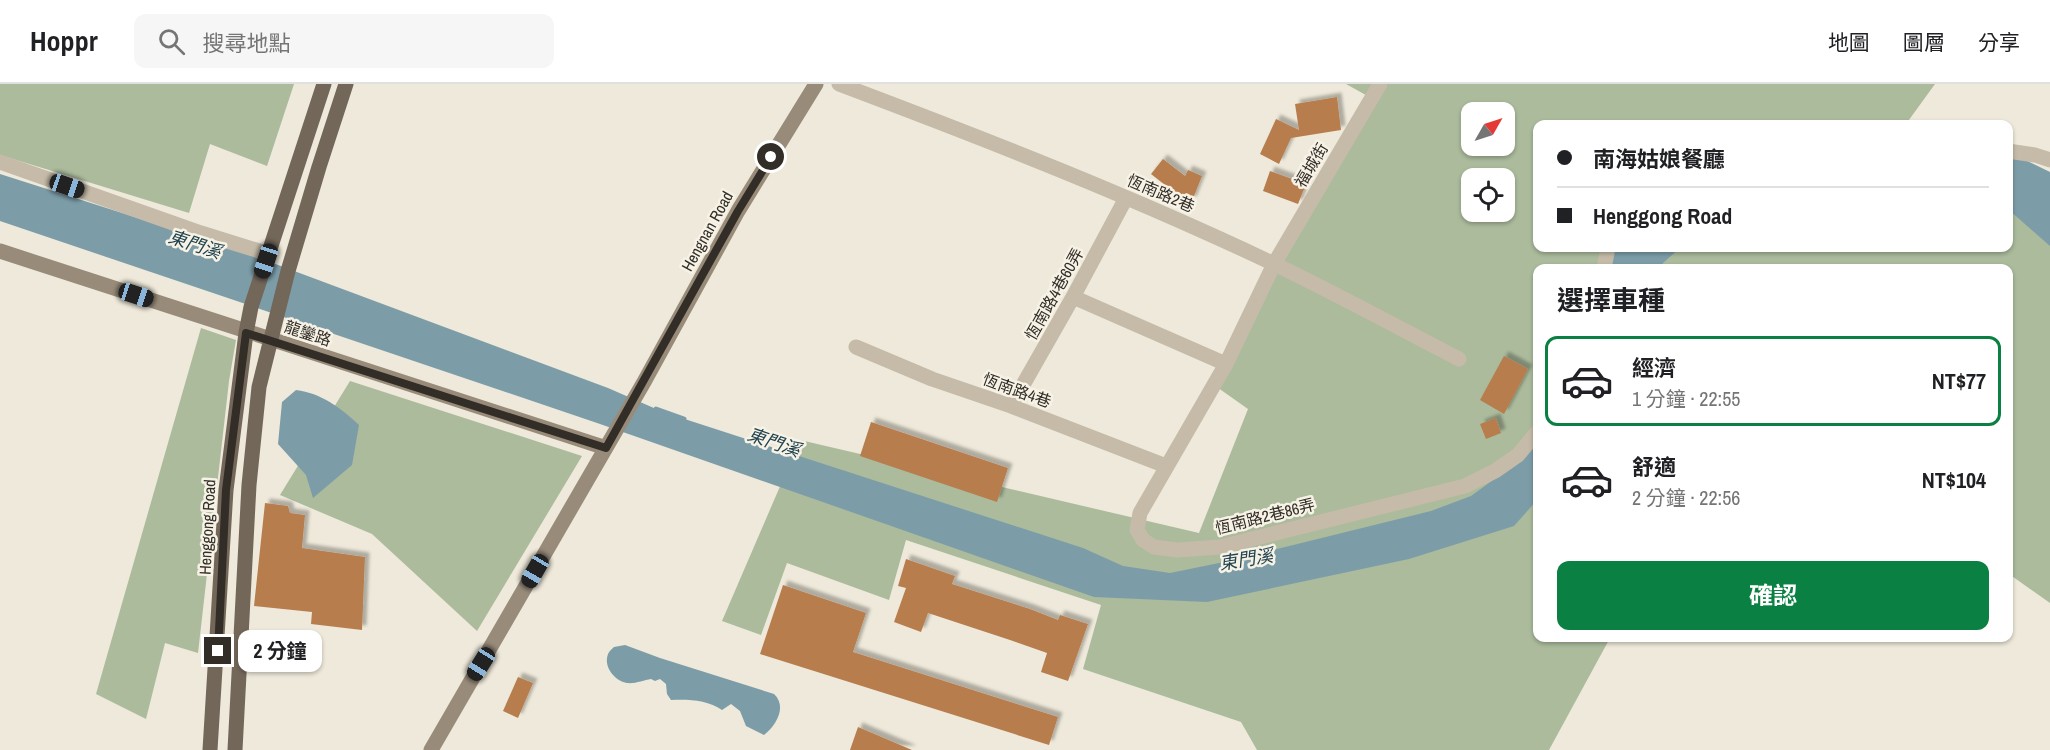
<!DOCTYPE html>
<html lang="zh-TW">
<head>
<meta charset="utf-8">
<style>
  body { margin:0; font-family:"Archivo Narrow","Noto Sans TC",sans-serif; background:#f6f6f6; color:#202124; height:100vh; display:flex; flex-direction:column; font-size:22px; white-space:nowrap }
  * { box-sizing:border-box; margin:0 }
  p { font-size:20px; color:#757577 }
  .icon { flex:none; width:33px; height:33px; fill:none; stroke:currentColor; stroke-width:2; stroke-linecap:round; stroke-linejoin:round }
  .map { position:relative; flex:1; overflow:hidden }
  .panel { position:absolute; left:1533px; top:180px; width:480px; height:378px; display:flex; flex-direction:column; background:#fff; border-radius:12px; box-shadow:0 2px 4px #0004 }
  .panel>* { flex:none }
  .top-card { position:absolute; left:1533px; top:36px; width:480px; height:132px; border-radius:12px; box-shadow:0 2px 4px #0004; display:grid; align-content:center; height:132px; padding:0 24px; background:#fff }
  .needle { width:39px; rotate:51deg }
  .controls { position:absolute; left:1461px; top:18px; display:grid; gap:12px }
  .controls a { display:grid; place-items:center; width:54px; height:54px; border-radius:12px; background:#fff; box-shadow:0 2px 4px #0004; font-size:30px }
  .end { position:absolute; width:27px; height:27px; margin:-14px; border:8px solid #322d27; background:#fff; box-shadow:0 0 0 3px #fff }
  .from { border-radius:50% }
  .bubble { position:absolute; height:42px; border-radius:12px; background:#fff; box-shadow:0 2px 4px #0004; font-size:20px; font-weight:700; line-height:42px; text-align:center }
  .car { position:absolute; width:18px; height:36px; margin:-18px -9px; border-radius:8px; box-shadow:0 0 4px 2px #0007; background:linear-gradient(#222 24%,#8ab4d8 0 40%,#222 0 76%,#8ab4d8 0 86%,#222 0) }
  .top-card b { display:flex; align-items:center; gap:21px; height:57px; font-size:22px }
  .top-card b+b { border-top:2px solid #e0e0e0 }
  .top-card i { width:15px; height:15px; background:#202124 }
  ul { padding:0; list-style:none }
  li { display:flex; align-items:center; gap:18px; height:90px; margin:0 12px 9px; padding:0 12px; border:3px solid transparent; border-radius:12px }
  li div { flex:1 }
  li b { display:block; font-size:22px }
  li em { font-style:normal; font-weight:700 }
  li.active { border-color:#0b8043 }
  li>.icon { width:54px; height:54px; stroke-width:1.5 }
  h2 { padding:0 24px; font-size:27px; line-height:72px }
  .action { display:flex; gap:12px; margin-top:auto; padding:12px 24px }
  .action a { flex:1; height:69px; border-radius:12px; background:#0b8043; color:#fff; font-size:24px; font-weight:700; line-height:69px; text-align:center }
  header { display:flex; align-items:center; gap:36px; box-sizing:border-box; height:84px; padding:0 30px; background:#fff; border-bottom:2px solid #e0e0e0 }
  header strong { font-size:28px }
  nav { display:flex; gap:33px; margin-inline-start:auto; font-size:21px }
  .search { width:420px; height:54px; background:#f6f6f6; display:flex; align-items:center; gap:15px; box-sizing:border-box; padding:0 21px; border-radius:12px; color:#757577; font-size:22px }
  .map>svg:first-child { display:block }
  .green { fill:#abbb9c; fill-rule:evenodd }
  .water { fill:#7c9da8 }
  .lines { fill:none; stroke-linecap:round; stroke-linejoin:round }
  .stream { stroke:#7c9da8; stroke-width:5 }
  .building { fill:#b87d4e; filter:url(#shadow) }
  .street { stroke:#c5bba8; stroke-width:15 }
  .secondary { stroke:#988b79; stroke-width:15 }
  .primary { stroke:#73675a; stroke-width:15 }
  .route { stroke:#322d27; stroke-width:8 }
  .labels { text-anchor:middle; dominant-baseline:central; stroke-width:5; stroke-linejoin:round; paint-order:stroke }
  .street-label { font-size:16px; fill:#322d27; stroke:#f7f2e6 }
  .water-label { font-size:18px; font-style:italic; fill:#21434f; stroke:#f7f2e6 }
</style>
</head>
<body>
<header>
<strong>Hoppr</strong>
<div class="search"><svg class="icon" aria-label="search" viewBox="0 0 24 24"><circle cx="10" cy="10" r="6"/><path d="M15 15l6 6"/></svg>搜尋地點</div>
<nav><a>地圖</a><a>圖層</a><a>分享</a></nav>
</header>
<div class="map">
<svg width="2050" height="666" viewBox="0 0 2050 666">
  <defs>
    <filter id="shadow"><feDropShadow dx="4.5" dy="-4.5" stdDeviation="1.5" flood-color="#0004"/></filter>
  </defs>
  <rect width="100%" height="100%" fill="#eee9da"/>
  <path class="green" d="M0 0H294L267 82 210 60 189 129 0 71Z
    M1346 0H1935L1906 40H1538V164H2008L2009 99 2050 119V519L2009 490 2008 184H1538V554H1610L1549 666H1257L1241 638 1083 585 1101 521 906 456 889 516 787 479 761 551 722 537 800 356 1199 449 1248 325 1214 301 1373 15ZM1472 28H1504V62H1472ZM1472 94H1504V128H1472Z
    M201 244 236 256 229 297 198 569 165 559 146 635 96 610Z
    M350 297 582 372 477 547 372 450 280 411Z"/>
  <path class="water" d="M2009 71 2017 72 2050 88V162L2009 126Z
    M0 90 235 165 608 304 663 328 1083 464 1123 482 1170 489 1229 477 1431 427 1471 412 1504 388 1537 354V416L1514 442 1409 475 1207 518 1094 513 600 340 0 137Z
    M1614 164H1680L1663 179 1661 184H1609Z
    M296 306C321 309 341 324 359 341L352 381 313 414 306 391 278 360 282 318Z
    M625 561 660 574 774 610C787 622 777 641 764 651L746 642 740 627 731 620 722 626C708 616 688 615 671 616L667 610 666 600 660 595 655 597 651 595C644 596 635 600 627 599 615 597 603 583 608 570 609 567 612 565 614 563Z"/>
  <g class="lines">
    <path class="stream" d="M656 325 684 335"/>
  </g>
  <path class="building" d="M1337 13 1341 46 1291 54 1279 80 1260 70 1276 35 1299 46 1295 20Z
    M1163 75 1185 92 1188 86 1202 92 1192 117 1179 112 1151 90Z
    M1270 87 1306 100 1298 120 1263 107Z
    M1504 272 1528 285 1504 330 1480 316Z
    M1496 334 1501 349 1486 355 1480 340Z
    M871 338 1008 384 997 418 860 372Z
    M265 419 288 422 290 429 305 431 302 464 365 473 362 546 311 540 312 528 254 522Z
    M906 475 955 492 952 500 1030 525 1058 536 1060 531 1088 540 1068 597 1041 588 1047 569 1010 556 928 529 921 548 894 538 906 504 898 502Z
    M783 501 866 529 853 568 1058 633 1049 661 760 570Z
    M518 593 533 599 518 634 503 627Z
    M858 643 912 666H850Z"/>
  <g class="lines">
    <path class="street" d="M839 0C985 55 1131 112 1272 179 1335 209 1397 243 1459 275
      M1380 0 1274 180 1226 280 1140 429 1137 446 1143 456 1154 463 1177 466 1220 463 1465 402 1495 387 1518 371 1538 347
      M2008 67 2035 71 2050 76
      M0 78 201 149 269 170
      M1604 184 1608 164
      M1073 213 1226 280
      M856 263 932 295 1011 322 1166 382
      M1011 322 1073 213 1126 114"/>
    <path class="secondary" d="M0 167 606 364
      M431 666 644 298 738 127 816 0"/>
    <path class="primary" d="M210 666 226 406 246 249 251 223 324 0
      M235 666 249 401 259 303 288 187 319 83 346 0"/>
  </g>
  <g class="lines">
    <path class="route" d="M218 567 226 406 246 249 606 364 738 127 771 73"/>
  </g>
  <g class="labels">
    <g class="street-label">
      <text transform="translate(1311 81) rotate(-59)">福城街</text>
      <text transform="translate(1161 109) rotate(23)">恆南路2巷</text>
      <text transform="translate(707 147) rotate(-61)">Hengnan Road</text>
      <text transform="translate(1054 210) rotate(-61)">恆南路4巷60弄</text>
      <text transform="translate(308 249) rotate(18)">龍鑾路</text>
      <text transform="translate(1017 306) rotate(20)">恆南路4巷</text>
      <text transform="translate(1265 432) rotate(-14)">恆南路2巷86弄</text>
      <text transform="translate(207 443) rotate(-87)">Henggong Road</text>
    </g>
    <g class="water-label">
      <text transform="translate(195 160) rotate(18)">東門溪</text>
      <text transform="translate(774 358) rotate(19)">東門溪</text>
      <text transform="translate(1246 475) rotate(-9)">東門溪</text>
    </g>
  </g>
</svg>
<div class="controls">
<a><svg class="needle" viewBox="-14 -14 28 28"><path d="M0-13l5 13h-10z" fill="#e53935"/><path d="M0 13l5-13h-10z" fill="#757577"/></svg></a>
<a><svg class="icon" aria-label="locate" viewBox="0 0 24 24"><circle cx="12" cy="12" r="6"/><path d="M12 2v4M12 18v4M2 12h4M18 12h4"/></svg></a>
</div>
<i class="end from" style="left:771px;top:73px"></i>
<i class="end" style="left:218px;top:567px"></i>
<div class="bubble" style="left:238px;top:546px;width:84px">2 分鐘</div>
<i class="car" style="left:67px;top:102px;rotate:109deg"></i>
<i class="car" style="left:266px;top:177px;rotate:198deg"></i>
<i class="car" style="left:136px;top:211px;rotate:108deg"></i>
<i class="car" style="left:535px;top:487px;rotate:210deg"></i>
<i class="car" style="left:481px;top:580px;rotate:212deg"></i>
<div class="top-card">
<b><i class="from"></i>南海姑娘餐廳</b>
<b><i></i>Henggong Road</b>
</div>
<section class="panel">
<h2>選擇車種</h2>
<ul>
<li class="active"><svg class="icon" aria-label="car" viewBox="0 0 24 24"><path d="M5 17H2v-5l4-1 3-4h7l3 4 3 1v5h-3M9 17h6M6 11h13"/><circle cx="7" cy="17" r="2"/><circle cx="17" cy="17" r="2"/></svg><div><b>經濟</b><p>1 分鐘 · 22:55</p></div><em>NT$77</em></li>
<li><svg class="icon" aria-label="car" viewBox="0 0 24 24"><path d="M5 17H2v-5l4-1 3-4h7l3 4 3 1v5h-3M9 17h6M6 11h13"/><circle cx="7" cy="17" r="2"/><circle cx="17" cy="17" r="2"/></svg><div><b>舒適</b><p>2 分鐘 · 22:56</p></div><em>NT$104</em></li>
</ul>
<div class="action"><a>確認</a></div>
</section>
</div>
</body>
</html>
